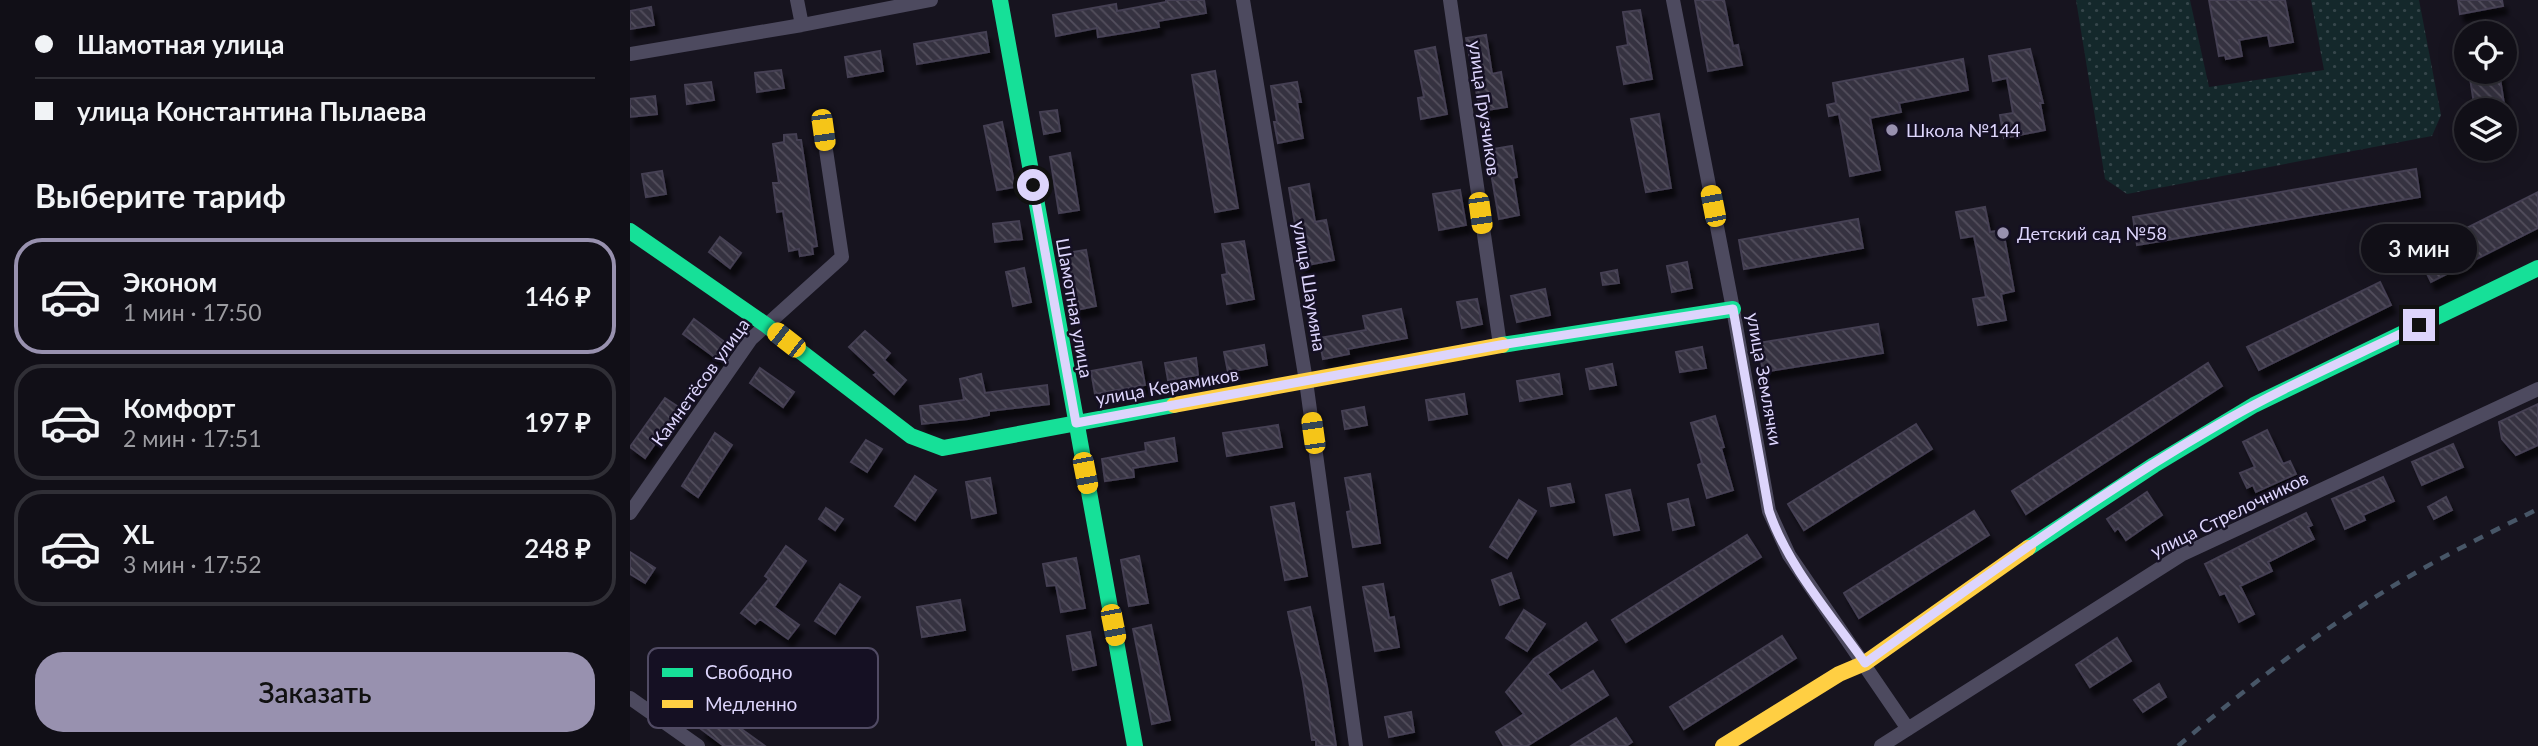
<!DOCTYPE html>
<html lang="ru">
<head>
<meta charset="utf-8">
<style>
  body { margin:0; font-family:Lato,sans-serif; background:#1a1820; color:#f1f3f6; height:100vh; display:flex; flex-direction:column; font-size:26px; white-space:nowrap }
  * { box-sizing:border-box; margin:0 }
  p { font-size:23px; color:#9c9ca1 }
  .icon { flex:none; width:38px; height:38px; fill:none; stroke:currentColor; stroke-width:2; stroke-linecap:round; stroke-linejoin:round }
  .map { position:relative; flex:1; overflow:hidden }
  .side { display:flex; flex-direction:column; background:#110f17; width:630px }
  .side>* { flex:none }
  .banner { display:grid; align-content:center; height:154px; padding:0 35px; background:#110f17 }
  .fabs { position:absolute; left:1824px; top:21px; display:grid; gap:14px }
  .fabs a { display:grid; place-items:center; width:63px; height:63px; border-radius:50%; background:#110f17; box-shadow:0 4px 18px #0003,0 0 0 2px #302f36; font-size:35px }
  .end { position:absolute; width:32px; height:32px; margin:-16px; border:9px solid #ddd5fc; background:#111; box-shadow:0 0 0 4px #111 }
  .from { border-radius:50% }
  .bubble { position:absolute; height:49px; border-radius:24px; background:#110f17; box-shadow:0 4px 18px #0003,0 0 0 2px #302f36; font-size:23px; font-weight:600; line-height:49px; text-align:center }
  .car { position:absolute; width:21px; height:42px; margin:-21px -10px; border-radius:9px; box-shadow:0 0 5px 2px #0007; background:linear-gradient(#f5c518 24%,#345 0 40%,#f5c518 0 76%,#345 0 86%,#f5c518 0) }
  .banner b { display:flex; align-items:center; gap:24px; height:66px; font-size:26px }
  .banner b+b { border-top:2px solid #302f36 }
  .banner i { width:18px; height:18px; background:#f1f3f6 }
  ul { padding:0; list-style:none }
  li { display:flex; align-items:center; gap:21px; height:116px; margin:0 14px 10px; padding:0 21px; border:4px solid #302f36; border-radius:28px }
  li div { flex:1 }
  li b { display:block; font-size:26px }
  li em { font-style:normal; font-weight:600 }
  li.on { border-color:#9891af }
  li>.icon { width:63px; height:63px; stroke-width:1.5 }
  h2 { padding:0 35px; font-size:32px; line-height:84px }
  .cta { display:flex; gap:14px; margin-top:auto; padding:14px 35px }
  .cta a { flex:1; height:80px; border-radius:28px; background:#9891af; color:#111; font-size:28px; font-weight:600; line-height:80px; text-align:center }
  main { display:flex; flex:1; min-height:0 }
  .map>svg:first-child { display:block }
  .park { fill:url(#park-dots) }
  .building { fill:url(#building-back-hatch); stroke:#443f52; stroke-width:2; filter:url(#shadow) }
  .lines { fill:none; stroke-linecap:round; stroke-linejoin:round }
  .street { stroke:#4d4a5f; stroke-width:14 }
  .fast { stroke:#16e098; stroke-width:16 }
  .slow { stroke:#ffcf43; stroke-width:16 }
  .rail { stroke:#475667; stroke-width:4.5; stroke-dasharray:10 9; stroke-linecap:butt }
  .route { stroke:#ddd5fc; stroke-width:9 }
  .poi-dot { fill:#9891af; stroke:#151023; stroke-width:2.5 }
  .labels { text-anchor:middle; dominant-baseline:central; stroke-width:5; stroke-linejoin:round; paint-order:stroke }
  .street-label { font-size:18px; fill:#ddd5fc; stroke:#151023 }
  .poi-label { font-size:18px; fill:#ddd5fc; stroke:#151023; text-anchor:start }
  .key { fill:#151023; stroke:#514b64; stroke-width:2 }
  .key-label { font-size:19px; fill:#ddd5fc }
</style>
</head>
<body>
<main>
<section class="side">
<div class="banner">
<b><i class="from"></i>Шамотная улица</b>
<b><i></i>улица Константина Пылаева</b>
</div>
<h2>Выберите тариф</h2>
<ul>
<li class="on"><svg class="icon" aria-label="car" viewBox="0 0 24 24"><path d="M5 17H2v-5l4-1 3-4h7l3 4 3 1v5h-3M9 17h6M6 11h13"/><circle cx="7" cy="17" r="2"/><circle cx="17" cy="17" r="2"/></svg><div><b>Эконом</b><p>1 мин · 17:50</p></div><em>146 ₽</em></li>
<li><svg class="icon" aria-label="car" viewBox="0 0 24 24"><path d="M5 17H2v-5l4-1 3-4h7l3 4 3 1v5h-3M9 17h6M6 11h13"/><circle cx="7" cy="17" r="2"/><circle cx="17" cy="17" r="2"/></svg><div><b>Комфорт</b><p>2 мин · 17:51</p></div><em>197 ₽</em></li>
<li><svg class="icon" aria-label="car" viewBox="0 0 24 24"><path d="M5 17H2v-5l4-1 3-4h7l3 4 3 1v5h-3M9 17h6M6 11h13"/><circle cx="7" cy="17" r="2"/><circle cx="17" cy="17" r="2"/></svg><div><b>XL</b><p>3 мин · 17:52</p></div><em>248 ₽</em></li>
</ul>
<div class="cta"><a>Заказать</a></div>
</section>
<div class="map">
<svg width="1908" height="746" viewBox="0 0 1908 746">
  <defs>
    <pattern id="park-dots" width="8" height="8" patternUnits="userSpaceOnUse" patternTransform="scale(1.75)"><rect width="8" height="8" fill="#14282b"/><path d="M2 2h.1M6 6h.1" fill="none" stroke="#36464b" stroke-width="1.8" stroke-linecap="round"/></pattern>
    <pattern id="building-back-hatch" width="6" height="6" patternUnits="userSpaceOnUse" patternTransform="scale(1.75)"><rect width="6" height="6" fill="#363241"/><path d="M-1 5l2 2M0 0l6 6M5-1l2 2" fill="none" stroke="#534f5d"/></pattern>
    <filter id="shadow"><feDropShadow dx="4.5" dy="8" stdDeviation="2" flood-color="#0009"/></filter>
  </defs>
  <rect width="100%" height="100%" fill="#17141f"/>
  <path class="park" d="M1446 0H1560L1579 87 1694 70 1681 0H1789L1811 115 1802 136 1497 194 1475 179Z"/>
  <path class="building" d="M536 0H574L576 13 528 21 529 27 500 32 468 37 467 28 426 36 423 15 486 4 487 11 536 2Z
    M1065 0H1094L1103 46 1108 45 1112 65 1078 71Z
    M1579 0H1655L1663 42 1640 46 1638 35 1609 40 1612 56 1596 59 1595 55 1589 56Z
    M1828 0H1872L1873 6 1830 14Z
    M21 7 24 25 0 29V11Z
    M1010 10 1022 79 994 84 987 47 998 45 993 12Z
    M356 32 359 52 287 64 284 44Z
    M856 35 862 74 871 72 877 107 850 111 836 38Z
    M805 47 817 114 791 119 788 98 794 97 785 51Z
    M1400 49 1413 103H1410L1415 130 1374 138 1370 115 1383 113 1377 78 1363 81 1359 56Z
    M250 51 253 71 218 77 215 57Z
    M1333 59 1338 90 1269 103 1271 112 1240 118 1250 170 1220 176 1209 114 1199 116 1197 105 1206 103 1203 83Z
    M151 70 154 88 127 92 125 73Z
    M585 71 608 208 585 212 562 75Z
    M1839 72H1869L1875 110H1845Z
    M81 82 84 100 57 104 55 85Z
    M667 82 671 102H667L673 138 648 143 644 122H647L641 86Z
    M25 96 27 114 0 117V99Z
    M427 110 430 131 414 134 410 112Z
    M1029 114 1041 188 1016 192 1001 119Z
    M372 122 385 187 367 190 354 126Z
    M166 134 167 140H171L187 246 182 247 183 254 170 256 169 249 159 251 153 211 147 212 143 183H149L143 144 154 142V135Z
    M882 146 887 177 883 178 889 215 869 219 857 150Z
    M440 153 449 210 429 213 420 157Z
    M1786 169 1790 197 1507 245 1503 217Z
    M32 171 36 194 16 197 12 174Z
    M679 184 685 222 696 220 704 260 672 266 659 188Z
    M830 190 836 225 809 230 803 194Z
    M1908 192V228L1801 282 1787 253Z
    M1355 207 1360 232 1373 230 1384 291 1371 294 1376 320 1348 325 1343 299 1356 297 1344 236 1331 238 1326 212Z
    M1228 219 1233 248 1114 269 1109 240Z
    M389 221 392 239 365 242 363 224Z
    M90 237 111 253 100 268 79 252Z
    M614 241 624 299 597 304 592 275 597 274 592 244Z
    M456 250 466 306 446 310 436 253Z
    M1057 262 1062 288 1042 292 1037 266Z
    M394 268 401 302 383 306 376 272Z
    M987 270 989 283 973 285 971 273Z
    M1750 282 1761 305 1629 370 1617 347Z
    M915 289 920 315 887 322 881 296Z
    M847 299 852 324 832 328 827 302Z
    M771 309 777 338 718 349 719 354 693 359 689 338 736 330 733 316Z
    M64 319 97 344 86 358 53 334Z
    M1248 324 1253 353 1133 372 1128 343Z
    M235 331 260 353 254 360 276 380 264 394 244 375 247 373 219 347Z
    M634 345 637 365 598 372 594 352Z
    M1072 347 1076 368 1050 372 1046 352Z
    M566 358 568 375 538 380 535 363Z
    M511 362 515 385 465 394 461 371Z
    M1578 363 1592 386 1396 514 1382 491Z
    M982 364 986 385 960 389 956 369Z
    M130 368 164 392 153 407 120 383Z
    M351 374 355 393 417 385 419 404 359 411V415L338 419 292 424 290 406 334 400 330 379Z
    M929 374 932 394 890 401 887 381Z
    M834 394 837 414 799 420 796 400Z
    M35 398 50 408 15 458 0 447Z
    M1908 404V445L1886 455 1872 439 1869 422Z
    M734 407 737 425 715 429 712 411Z
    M1085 416 1094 447 1091 448 1103 490 1077 498 1068 465 1072 463 1061 423Z
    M1286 424 1302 449 1174 530 1158 504Z
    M648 425 652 447 597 456 593 433Z
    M1637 430 1653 464 1660 461 1666 474 1626 492 1623 485 1617 488 1610 473 1625 467 1613 442Z
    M85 433 102 445 68 497 52 486Z
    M544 438 547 461 503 468 504 477 475 481 472 459 516 451 515 443Z
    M236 440 252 449 237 472 221 462Z
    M1823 444 1833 467 1792 485 1782 462Z
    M740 474 750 543 723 547 717 512 721 511 715 478Z
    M285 476 306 490 285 520 265 506Z
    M1753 477 1764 501 1733 515 1735 520 1715 529 1702 499Z
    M360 478 366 513 342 518 336 482Z
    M940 484 944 502 921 506 918 488Z
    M1000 490 1009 530 984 535 976 495Z
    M1517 492 1532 515 1496 540 1488 528 1485 531 1477 519Z
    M1816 497 1822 510 1804 519 1798 507Z
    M1058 499 1064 525 1043 530 1038 504Z
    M889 500 906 511 877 558 860 547Z
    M664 503 677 576 655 580 641 507Z
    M196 508 213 519 205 530 189 519Z
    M1344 511 1359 535 1229 618 1214 593Z
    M1676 513 1682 525 1678 527 1684 539 1638 562 1642 571 1610 586 1624 614 1609 622 1595 593 1590 595 1575 564Z
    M1117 535 1131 557 996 642 982 620Z
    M156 546 176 561 144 607 169 625 158 639 130 619 125 624 111 613 139 579 135 576Z
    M0 552 25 568 15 583 0 574Z
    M509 556 518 603 499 606 491 560Z
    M446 558 455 608 431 612 426 585 417 586 413 564Z
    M881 573 889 598 870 605 862 580Z
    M210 584 230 597 205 634 185 621Z
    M753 584 759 618 764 617 769 647 745 651 733 587Z
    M330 600 335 630 292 637 287 607Z
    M680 607 697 687 706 746H686V740H682L673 682 658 612Z
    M894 610 915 624 897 651 876 638Z
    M956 623 967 640 917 674 931 691 963 671 978 695 897 746H874L866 732 894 714 876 692 904 659Z
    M521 625 540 720 522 724 503 629Z
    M460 632 466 665 443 670 437 636Z
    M1152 636 1166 658 1054 729 1040 707Z
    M1487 638 1501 661 1460 687 1446 665Z
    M1529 684 1536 697 1513 712 1504 700Z
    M85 710 135 746H94L71 729Z
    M781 712 784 732 759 737 755 717Z
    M986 718 1002 742 996 746H941Z"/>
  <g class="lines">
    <path class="street" d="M167 0 172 25
      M613 0 676 381 726 746
      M820 0 870 345
      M1043 0 1103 309 1139 511 1159 555 1278 729
      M0 54 172 25 301 0
      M0 513 121 339 212 257 193 130
      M0 698 68 746
      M1251 746 1551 555 1908 389"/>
    <path class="fast" d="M370 0 505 746
      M0 231 136 325 281 436 313 448 544 405
      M872 345 1103 309
      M1398 548 1524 465 1624 405 1908 268"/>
    <path class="slow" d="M544 405 872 345
      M1093 746 1209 674 1235 663 1398 548"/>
    <path class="rail" d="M1548 746C1607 696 1666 649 1730 607 1787 569 1847 539 1908 509"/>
  </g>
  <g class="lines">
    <path class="route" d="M403 185 446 423 870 345 1103 309 1139 511C1157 565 1202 616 1235 663 1349 581 1463 497 1586 426 1651 388 1721 358 1789 325"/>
  </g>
  <g class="poi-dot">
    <circle cx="1262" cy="130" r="7"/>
    <circle cx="1373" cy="233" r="7"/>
  </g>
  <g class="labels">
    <g class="street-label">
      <text transform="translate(855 108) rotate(82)">улица Грузчиков</text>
      <text transform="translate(680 286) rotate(81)">улица Шаумяна</text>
      <text transform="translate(445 308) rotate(80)">Шамотная улица</text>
      <text transform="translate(1135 379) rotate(80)">улица Землячки</text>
      <text transform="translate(70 382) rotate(-54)">Камнетёсов улица</text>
      <text transform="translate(537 386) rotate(-10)">улица Керамиков</text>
      <text transform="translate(1599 514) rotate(-26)">улица Стрелочников</text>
    </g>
    <g class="poi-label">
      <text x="1276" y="130">Школа №144</text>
      <text x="1387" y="233">Детский сад №58</text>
    </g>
  </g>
  <rect x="18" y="648" width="230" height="80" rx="10" class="key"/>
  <rect x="32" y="668" width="31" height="9" fill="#16e098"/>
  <rect x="32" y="700" width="31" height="8" fill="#ffcf43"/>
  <g class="key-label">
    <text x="75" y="679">Свободно</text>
    <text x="75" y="711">Медленно</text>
  </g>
</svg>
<div class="fabs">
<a><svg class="icon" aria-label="locate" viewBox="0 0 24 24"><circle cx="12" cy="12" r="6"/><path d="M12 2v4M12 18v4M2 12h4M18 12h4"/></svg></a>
<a><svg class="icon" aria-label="layers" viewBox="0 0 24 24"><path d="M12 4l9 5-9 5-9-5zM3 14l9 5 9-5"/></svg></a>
</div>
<i class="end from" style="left:403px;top:185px"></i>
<i class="end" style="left:1789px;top:325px"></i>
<div class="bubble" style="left:1731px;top:224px;width:116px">3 мин</div>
<i class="car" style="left:193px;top:130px;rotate:172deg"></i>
<i class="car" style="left:1083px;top:206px;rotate:349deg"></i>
<i class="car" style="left:850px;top:213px;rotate:172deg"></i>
<i class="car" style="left:156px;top:340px;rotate:308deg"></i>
<i class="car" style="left:683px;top:433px;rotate:352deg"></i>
<i class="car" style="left:455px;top:473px;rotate:169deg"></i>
<i class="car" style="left:483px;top:625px;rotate:169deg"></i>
</div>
</main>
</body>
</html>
